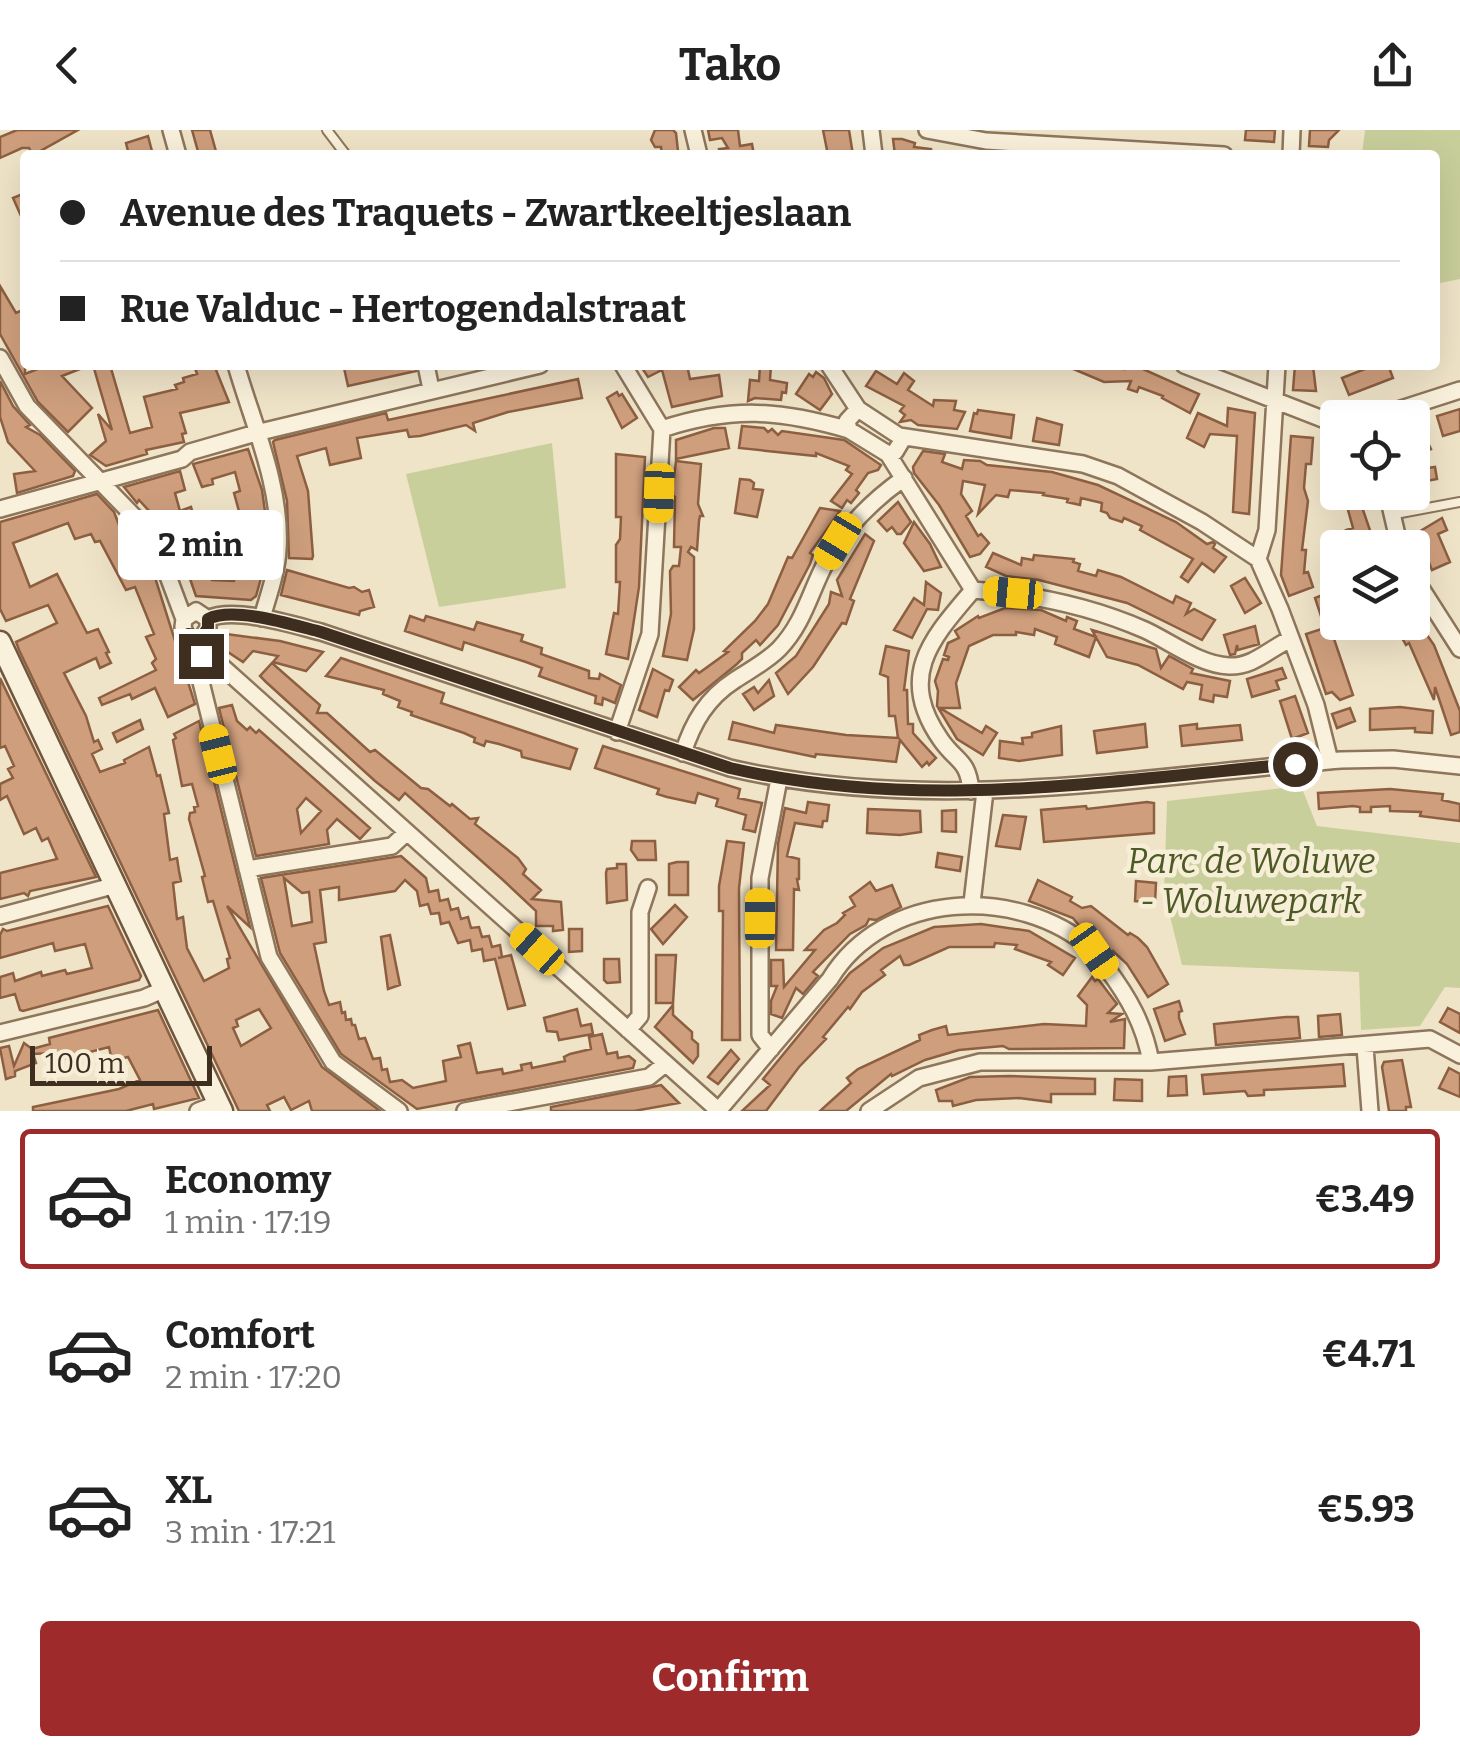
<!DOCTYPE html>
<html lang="en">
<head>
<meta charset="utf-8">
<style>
  body { margin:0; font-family:Bitter,serif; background:#f6f6f6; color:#222; height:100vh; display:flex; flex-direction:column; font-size:38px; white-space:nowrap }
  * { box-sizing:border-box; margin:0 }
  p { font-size:32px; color:#767676 }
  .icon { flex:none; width:55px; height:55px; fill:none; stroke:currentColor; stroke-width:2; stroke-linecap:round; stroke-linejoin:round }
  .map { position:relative; height:981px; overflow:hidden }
  .panel { display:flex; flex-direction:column; background:#fff; flex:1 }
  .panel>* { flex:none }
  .top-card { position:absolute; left:20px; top:20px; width:1420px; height:220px; border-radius:10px; box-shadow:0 10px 40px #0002; display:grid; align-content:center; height:220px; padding:0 40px; background:#fff }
  .buttons { position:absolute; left:1320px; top:270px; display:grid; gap:20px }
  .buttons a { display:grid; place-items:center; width:110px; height:110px; border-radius:10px; background:#fff; box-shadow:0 10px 40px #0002; font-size:50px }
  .scale { position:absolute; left:30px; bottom:25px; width:182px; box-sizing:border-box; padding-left:10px; border:5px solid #3d2e20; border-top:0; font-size:28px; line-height:35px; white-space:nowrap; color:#3d2e20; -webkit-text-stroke:8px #f7eed8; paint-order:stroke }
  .end { position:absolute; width:45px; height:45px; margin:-22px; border:12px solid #3d2e20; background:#fff; box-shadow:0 0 0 5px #fff }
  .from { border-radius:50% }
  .bubble { position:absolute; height:70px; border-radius:10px; background:#fff; box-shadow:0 10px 40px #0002; font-size:32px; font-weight:700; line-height:70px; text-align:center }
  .car { position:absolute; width:30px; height:60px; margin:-30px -15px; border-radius:12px; box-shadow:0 0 8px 2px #0007; background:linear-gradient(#f5c518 24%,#345 0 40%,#f5c518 0 76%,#345 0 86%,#f5c518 0) }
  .top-card b { display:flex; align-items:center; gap:35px; height:95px; font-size:38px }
  .top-card b+b { border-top:2px solid #e0e0e0 }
  .top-card i { width:25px; height:25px; background:#222 }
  ul { padding:18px 0 0; list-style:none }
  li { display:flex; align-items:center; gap:30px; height:140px; margin:0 20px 15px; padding:0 20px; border:5px solid transparent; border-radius:10px }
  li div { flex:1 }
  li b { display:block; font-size:38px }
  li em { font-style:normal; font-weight:700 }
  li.active { border-color:#9e2a2b }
  li>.icon { width:90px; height:90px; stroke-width:1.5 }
  .primary-button { display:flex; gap:20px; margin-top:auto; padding:20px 40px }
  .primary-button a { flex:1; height:115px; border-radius:10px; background:#9e2a2b; color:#fff; font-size:40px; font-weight:700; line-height:115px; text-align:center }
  header { display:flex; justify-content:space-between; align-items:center; height:130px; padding:0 40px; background:#fff; font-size:45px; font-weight:700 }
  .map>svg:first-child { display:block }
  .green { fill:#c9cf9b }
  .building { fill:#cf9f7d; stroke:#8d5f41; stroke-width:2.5; fill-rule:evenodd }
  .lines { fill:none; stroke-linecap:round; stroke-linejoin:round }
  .lane-casing { stroke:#8d765c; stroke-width:12 }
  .street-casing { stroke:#8d765c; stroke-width:20 }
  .secondary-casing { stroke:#6f573f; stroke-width:25 }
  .lane { stroke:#faf1dc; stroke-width:8 }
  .street { stroke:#faf1dc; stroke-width:15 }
  .secondary { stroke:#faf1dc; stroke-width:20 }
  .route { stroke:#3d2e20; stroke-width:12 }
  .labels { text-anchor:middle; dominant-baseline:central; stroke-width:9; stroke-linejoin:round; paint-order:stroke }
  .park-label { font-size:35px; font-style:italic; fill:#4d5a26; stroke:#f7eed8 }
</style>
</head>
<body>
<header><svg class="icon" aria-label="back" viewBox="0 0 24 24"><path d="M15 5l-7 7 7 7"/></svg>Tako<svg class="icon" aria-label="share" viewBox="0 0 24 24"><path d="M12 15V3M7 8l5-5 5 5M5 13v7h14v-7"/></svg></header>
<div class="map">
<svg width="1460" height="981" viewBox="0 0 1460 981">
  <rect width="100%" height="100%" fill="#f0e4c8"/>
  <path class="green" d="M1365 0H1460V149L1435 154V25H1362Z
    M552 313 566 458 439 477 406 344Z
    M1301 656 1317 696 1460 713V858L1445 857 1420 896 1361 900 1359 842 1182 835 1164 762 1167 671Z"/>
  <path class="building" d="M17 0H78L33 25 29 18H22L0 28V7Z
    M192 0H210L217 25H199Z
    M655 0H673L676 3 678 21 675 25H662L661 17H655L651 10Z
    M708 0H738L740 16 752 14 754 25H719V19L728 18 722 8 710 10Z
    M823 0H849L853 25H828Z
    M1246 0H1275L1274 12 1245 10Z
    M1310 0H1339L1329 10 1328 17 1309 16Z
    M148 6 153 25H129L126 13Z
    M893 9H902L915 13 914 17 931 19V25H895Z
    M25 63V95L13 68Z
    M0 156 16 183 25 179V244L48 235H90L62 246 92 278 68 302 38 272 0 204Z
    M93 235H110L130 303 152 297 144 267 177 259 175 255 184 252 183 248 197 244 194 235H214L229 272 180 283 186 303 182 304 184 312 146 320 147 324 106 336 90 325 106 311 98 284 112 300Z
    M361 235H415L416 241 348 256 344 238Z
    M640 235H687L690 249 719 245 722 266 672 277 662 240 648 247Z
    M760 235H771L770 250 787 253 786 263 782 262 781 270 755 268 748 271 750 250 759 251Z
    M1064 235H1112L1124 239V235H1134L1199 264 1190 283 1162 268 1163 266 1139 257 1137 262 1128 259 1131 251 1104 252Z
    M1295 235 1313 236 1316 261 1293 260Z
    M1375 235H1388L1393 248 1349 265 1342 248Z
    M876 241 897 254 904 243 914 251 908 260 933 276 934 270 956 271 954 280 965 282 957 299 918 295 911 290 900 292 905 285 900 281 904 276 866 256Z
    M816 242 824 248 832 264 820 280 796 264 809 244 813 247Z
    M578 249 582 268 508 282 473 293 475 301 466 295 420 306 409 307 407 300 357 308 361 328 330 335 326 318 297 326 308 361 313 426 312 429 289 428 287 371 273 312 275 310 386 283 388 290Z
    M0 251 13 276 30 295 26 297 40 305 75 341 73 346 17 363 14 344 35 341 8 312 0 287Z
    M617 262 619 266 622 264 637 288 622 298 607 268Z
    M1228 278 1255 283 1249 384 1233 382 1237 306 1210 304 1204 317 1187 308 1198 283 1227 296Z
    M1460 279V301L1443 306 1437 286Z
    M978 280 1014 285 1011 308 970 301 974 283 977 284Z
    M1037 288 1062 295 1059 315 1033 311Z
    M742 296 764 298 768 302 772 299 778 305 782 301 844 310 881 335 878 340 868 343 856 360 859 363 851 373 847 370 842 378 831 371 852 344 846 340 849 336 816 323V326L739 318Z
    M1420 296 1431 319 1412 327V300Z
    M714 298H725L729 318 676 329V310Z
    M1291 306 1313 308 1311 334H1306L1304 358 1308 371 1302 420H1306L1304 443 1308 442 1313 457 1289 466 1281 445Z
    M1338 314V344L1322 330Z
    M248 319 262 360 267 396 266 427 257 426V432L265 434 256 466 251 470 196 466 174 403 170 404 163 391 159 392 156 382 151 383 139 370 137 373 124 357 180 341 185 360 175 363 180 381 191 377 212 450 234 451 238 425H244L245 403 234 363 240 361 235 342 212 349 213 354 202 357 193 334Z
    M923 321 945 324 942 332 962 339 964 330 980 331 987 335 1052 342 1098 355 1176 392 1207 414 1213 412 1215 414 1213 418 1226 427 1214 442 1202 433 1188 452 1181 447 1193 429 1140 400 1142 396 1124 388 1122 392 1110 388 1107 383 1101 381 1102 373 1081 368 1080 375 1067 372 1068 369 1043 365 1044 363 1010 360 1008 367 996 365 978 384 985 355 963 351 961 364 972 381 966 386 978 406 981 404 989 413 980 424 970 427 939 375 914 343 913 337Z
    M616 324 645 327 639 457 628 529 606 524 614 483 618 484 620 452H616V415L620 409 621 387H616Z
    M1412 330H1419L1420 339 1435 337 1437 349 1426 351 1427 356H1422L1424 368 1412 370Z
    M676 331 701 334 698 374 703 386H700L699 391 697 420 691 417 688 422 694 427V499L687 530 663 526 671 484 670 441 673 436H679L681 417H674L675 367 672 365Z
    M740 349 750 350 754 353 753 359 763 360 757 387 735 383Z
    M1343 362H1362L1365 372 1361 374 1376 418H1351L1346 400 1353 398Z
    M97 364 114 382 126 413 129 411 144 445 153 441 195 574 168 587 155 558 132 569 130 564 102 575 99 568 156 540 152 533 156 529 146 507 154 504 135 457 126 460 100 411 95 412 91 404 75 409 68 393 13 413 30 457 57 444 87 503 98 499 109 522 106 523 111 533 100 538 96 528 64 543 86 586 94 612 98 610 102 619 92 624 100 642 125 633 124 630 149 617 157 646 160 645 169 683 164 684 170 730 177 728 179 741 181 751 173 753 177 789 183 787 187 818 204 851 229 838 227 829 230 828 213 771 208 772 202 747 205 746 189 689 190 683 195 682 194 677 198 676 192 654 182 656 173 610 176 608 174 604 199 591 250 797 227 776 322 937 380 981H312L309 971 291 980 284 967 267 975 270 981H239L19 520 16 512 57 493 48 475 6 491 0 479V392ZM259 879 271 898 241 916 233 898 238 896 236 890Z
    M898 372 911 392 901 404H897L892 397 887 401 878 391Z
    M820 378 840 381 810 423 813 425 810 434 778 495 760 515 756 510 742 523V529L737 534 693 570 679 557 696 540 699 543 728 522 724 521 755 491 768 474 788 427 792 428Z
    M1442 388 1447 400 1438 404 1450 432 1432 440 1417 403Z
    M914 392 930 414 941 437 924 441 904 413Z
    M865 404 874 411 850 469 854 471 846 494 842 493 813 537 788 564 776 543 796 526 829 474 831 462 842 466 837 450Z
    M993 423 1021 435 1022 428 1033 430 1034 425 1074 429 1073 432 1080 434 1078 441 1096 446 1098 440 1121 447 1173 473 1176 466 1191 473 1186 484 1194 479 1215 490 1202 510 1127 473 1039 450 1006 446 986 437Z
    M287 440 349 458 354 457 362 462 369 460 374 477 360 481 359 485 281 465Z
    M1245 448 1261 473 1245 483 1231 456Z
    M926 452 941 463 938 480 927 479 912 508 894 500 914 468 924 475Z
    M1335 460 1338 492 1358 494 1332 503 1353 565 1340 570 1332 562 1326 564 1306 504 1325 498 1315 468Z
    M1005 478 1041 480 1066 491 1067 487 1077 491 1074 499 1096 507 1089 527 1055 514 1057 507 1035 499 1034 505 1016 502V505H993L969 516 956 553 960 578H940L982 603 986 596 997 603 983 625 957 609 937 576 938 561 935 551 943 529 948 530 949 527 944 525 948 513 959 508 955 501 978 486 979 488Z
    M410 486 424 491 426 486 474 500 477 492 523 505 521 511 542 518 541 524 589 541V548L599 549 600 544 621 555 615 573 603 568 602 575 595 573 596 566 539 546 542 538 526 532 464 512 462 520 405 501Z
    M1393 492H1418L1434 515 1460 581V602L1451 605 1435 557 1434 570 1409 513 1406 515Z
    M1255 496 1259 514 1238 520 1237 515 1235 524 1230 525 1224 505Z
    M1092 500 1156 519 1161 538 1169 526 1193 539 1191 543 1230 551 1227 567 1214 565 1213 572 1200 569 1202 555 1187 552 1183 559 1138 535 1107 527Z
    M226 504 280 511 323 522 306 541 273 532 278 526 253 521 243 532 225 520Z
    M886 516 909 521 904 560H907L908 594H913V603L936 628 929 635 927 632 922 637 900 610 896 632 816 624 815 627 729 609 733 592 774 603 776 595 846 605 898 608 895 586H889L888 547 880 544Z
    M341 528 444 563 441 573 577 619 570 639 522 627 521 621 499 614 486 611 484 616 474 612 475 608 464 603 411 585 412 582 398 577 400 571 383 564 384 560 326 546Z
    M272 533 320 575 317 583H327L370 622 375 620 421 658 428 659 450 676 452 674 470 689 478 688 475 694 518 728 526 739 523 744 541 760 532 769 561 772 563 800 553 801V796H536V781L503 750 405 663 399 670 375 651 266 552 260 546Z
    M1282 538 1286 548 1276 551 1279 559 1252 567 1247 549Z
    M653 539 673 550 669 561 665 560 657 587 639 580Z
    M0 548 96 747 30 761 28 766 24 763 0 769V743L57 729 48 708 42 711 36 698 24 704 7 666 0 670V654L13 648 8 639 14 636 5 616 0 618Z
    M769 550 774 566 754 580 743 564 754 557 758 563Z
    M1295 566 1308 603 1292 609 1280 571Z
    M232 575 237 591 247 600 250 597 256 603 259 600 370 698 360 709 337 689 327 700 329 714 256 726 219 578ZM306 668 321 681 301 703 297 679Z
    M1400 577 1433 581 1432 603 1415 602V598L1370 600V579Z
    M1350 578 1355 591 1337 598 1332 584Z
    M140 590 143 599 117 612 113 603Z
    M1145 594 1147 617 1097 623 1094 601Z
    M1197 594V599L1240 595 1242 610 1182 616 1180 596Z
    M1061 596 1062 625 1019 631 999 628 1000 611 1023 614 1022 608 1032 607V603Z
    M603 616 740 659 738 668 762 673 755 702 743 699 746 685 716 676 718 669 698 663 695 673 667 667 657 664 659 659 595 638Z
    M1390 659 1443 664 1442 670 1460 674V691L1420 686 1421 682 1390 681V676L1371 677V682H1360V677L1353 676 1319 679 1318 663Z
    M808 672 829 675 827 691H823L822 697 795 693 787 726 799 729V749H797L799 760 794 759 793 820H776L778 714 785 678 806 683Z
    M1147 672 1154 673V703L1044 712 1041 680 1086 676 1087 679Z
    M868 679 920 681 921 702 900 705 867 703Z
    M956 680V702L942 701V681Z
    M1003 685 1026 687 1020 719 996 716Z
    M632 711H655L656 730H638L631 720Z
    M727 711 744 713 739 758 740 910H722L723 781H719V756Z
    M938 723 962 727 960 741 936 737Z
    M401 726 426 748 429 762 438 760 440 771 448 769 451 780 458 778 461 789 468 787 471 798 479 797 482 807 489 806 492 817 500 815 502 827 498 828 511 825 525 875 508 879 495 829 484 831 482 819 472 821 470 810 458 813 449 792 441 794 439 783 431 784 428 774 420 776 417 761 405 750 395 761 339 770V757L320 760 326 812 314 814 324 861 329 875 340 872 342 883 345 882 346 890 351 889 352 895H355L359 909 365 908 373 929 380 928 382 940 387 939 390 952 402 950 413 958 446 951 443 931 461 927 458 916 470 913 477 943 502 939 503 944 522 940 521 935 531 933 532 938 565 931 564 927 570 924 591 919 589 907 602 904 607 924 617 922 618 928 629 926 635 931 633 938 417 979 341 924 280 823 261 748ZM284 748 302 763 309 762 312 792 292 796Z
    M677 732H688V765H669V734Z
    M617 734H626L627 770 607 773 606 743 607 739 617 738Z
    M1038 750 1072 767 1070 771 1082 778 1091 776 1128 805 1130 803 1138 808 1147 817 1168 854 1148 867 1127 834 1113 821 1110 824 1100 809 1081 798 1073 788 1029 771Z
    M1136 751 1156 753 1155 773 1135 771Z
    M870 752 876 761 892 755 901 777 876 790 869 789 866 795 850 804 813 842 818 846 803 864 796 858 782 888 771 884V871L777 856H771V830H783L784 857 815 820H805L824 800 837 793 845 785 843 783 855 776 850 767Z
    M675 775 687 787 663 814 651 799Z
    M108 776 141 846 139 850 23 881 20 880 15 864 0 868V847L13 843 15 851 41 842 42 846 65 840 67 844 92 838 85 814 55 821 53 813 0 828V805L3 799 7 801Z
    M981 794 1029 801 1075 828 1063 845 1048 835 1051 832 1015 819 1017 815 995 813 994 817H949L909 835H904L900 826 881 840 885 845 862 862 850 879 848 877 823 907 826 909 799 937 766 981H742L770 955 763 949 850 843 883 818 934 797Z
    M569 799H582V821L569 822Z
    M390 805 400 855 388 859 381 807Z
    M656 825H676L673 873H656Z
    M604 829H619L620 852 607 853 604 850Z
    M1092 847 1095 851 1098 849 1117 874 1108 883 1122 884 1110 892 1125 889 1124 918 1009 919 1003 916 959 920 925 930 892 946 891 944 846 981H820L851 953 847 948 858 939 920 910 919 905 932 900 946 896 948 905 1044 894 1086 896 1087 875 1078 866Z
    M1179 871 1182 881 1179 882V888L1185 904 1165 911 1154 879Z
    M673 875V885L692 902V909L698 914V926L693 933 655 897Z
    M1448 878 1460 884V903L1440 892Z
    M577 879 581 896 591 894 593 904 559 910 557 902 547 901 544 888Z
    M158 880 199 968 154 979 153 974 126 981H33V977L119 959 140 950 128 927 112 931 109 917 59 930 58 925 53 927 52 923 33 924 36 933 15 941V946L6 949 0 918 9 916 14 936 24 913 32 919 50 914 49 908Z
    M1340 884 1342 905 1319 907 1318 886Z
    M1286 887H1298L1300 908 1216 915 1214 894Z
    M731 920 739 929 718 954 708 947Z
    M1402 930 1411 977H1406V981H1389L1382 937 1384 932Z
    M1343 934 1345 956 1264 960V965L1248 966 1245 961 1204 964 1202 945Z
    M1449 938 1460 944V967L1439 958Z
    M1009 946 1095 949V964H1051V972L1019 968 976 970 953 976 952 971H939L936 960 970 947Z
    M1186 946 1187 965 1168 966 1169 947Z
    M1115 949 1142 950V971L1114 970Z
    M661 955 679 973 634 981H551V977Z"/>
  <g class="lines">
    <defs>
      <path id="lane" d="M327 0 346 25
        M1390 385 1460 372"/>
      <path id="street" d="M171 0 178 25
        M693 0 699 25
        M871 0 874 25
        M927 0 986 11 1224 25
        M1291 25 1292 0
        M0 228 27 276 153 406 184 489
        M236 235C253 294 282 357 278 419 277 443 268 466 262 488
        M426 235 431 259
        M829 235 858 279
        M1184 235 1338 295
        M1373 288 1460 260
        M662 299C732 276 780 280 849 300
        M899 306 1083 334 1118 346 1202 392 1258 429 1280 479 1316 575 1330 631
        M888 324 895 322 901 312 899 306 858 279 847 291 849 300 888 324 973 460C932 508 896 546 941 610 957 633 968 629 971 661
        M1387 362 1400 418
        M0 379 182 329 190 322 256 303 540 235
        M1258 429 1267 400 1277 235
        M1412 444 1460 519
        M973 460C1033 464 1090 476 1145 500 1171 512 1200 535 1229 536 1254 537 1270 518 1291 509
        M208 489C234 476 293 495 321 502L730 638C931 685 1138 647 1341 630L1393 629 1460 636
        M208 489V498L200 511 201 552 269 827 333 932 399 981
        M201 527 217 532 719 981
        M196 532 183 497 184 489 196 481 208 489
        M617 602 650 504 662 299 623 235
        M683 623C693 592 707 568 735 550 750 540 766 532 779 519 804 493 810 462 826 432 845 397 873 370 904 348
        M247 739 392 716 406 703
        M972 773 985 661
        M0 786 116 755
        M628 900 640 886V782L648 758
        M0 903 144 868 165 859
        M1365 917 1370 981
        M771 919 760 905V748L779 649
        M198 981 219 973
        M465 981 649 947 665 934
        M718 981 830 849C884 761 1017 754 1092 819 1098 824 1101 831 1106 837 1129 868 1144 894 1151 932
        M869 981 919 948 980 932H1151L1430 909 1460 925"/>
      <path id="secondary" d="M0 512 222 981"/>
    </defs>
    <use href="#lane" class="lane-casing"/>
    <use href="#street" class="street-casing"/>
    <use href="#secondary" class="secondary-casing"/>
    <use href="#lane" class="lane"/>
    <use href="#street" class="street"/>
    <use href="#secondary" class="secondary"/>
  </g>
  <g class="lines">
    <path class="route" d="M201 526V539L193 527 188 504 202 506 208 498V489C234 476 293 495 321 502L730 638C919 682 1104 651 1295 634"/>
  </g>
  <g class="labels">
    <g class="park-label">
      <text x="1251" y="731">Parc de Woluwe<tspan x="1251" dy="40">- Woluwepark</tspan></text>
    </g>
  </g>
</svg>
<div class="buttons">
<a><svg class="icon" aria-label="locate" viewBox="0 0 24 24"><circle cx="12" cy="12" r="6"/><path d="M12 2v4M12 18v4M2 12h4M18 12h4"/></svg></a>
<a><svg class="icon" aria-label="layers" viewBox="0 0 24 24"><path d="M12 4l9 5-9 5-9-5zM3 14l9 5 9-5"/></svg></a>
</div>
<div class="scale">100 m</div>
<i class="end from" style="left:1295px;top:634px"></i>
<i class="end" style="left:201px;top:526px"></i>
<div class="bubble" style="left:118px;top:380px;width:165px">2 min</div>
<i class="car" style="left:659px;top:363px;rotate:182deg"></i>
<i class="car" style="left:838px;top:411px;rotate:211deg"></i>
<i class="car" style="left:1013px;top:463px;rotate:275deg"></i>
<i class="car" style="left:218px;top:624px;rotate:346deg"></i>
<i class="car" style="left:760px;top:788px;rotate:0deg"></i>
<i class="car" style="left:537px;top:819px;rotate:312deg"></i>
<i class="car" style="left:1094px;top:821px;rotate:145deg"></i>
<div class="top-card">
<b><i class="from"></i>Avenue des Traquets - Zwartkeeltjeslaan</b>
<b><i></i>Rue Valduc - Hertogendalstraat</b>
</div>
</div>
<section class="panel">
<ul>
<li class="active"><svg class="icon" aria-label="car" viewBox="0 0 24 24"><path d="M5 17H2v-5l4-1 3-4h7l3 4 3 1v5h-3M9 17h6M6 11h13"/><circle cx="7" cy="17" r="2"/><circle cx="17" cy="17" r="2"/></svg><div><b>Economy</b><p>1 min · 17:19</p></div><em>€3.49</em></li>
<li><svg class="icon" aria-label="car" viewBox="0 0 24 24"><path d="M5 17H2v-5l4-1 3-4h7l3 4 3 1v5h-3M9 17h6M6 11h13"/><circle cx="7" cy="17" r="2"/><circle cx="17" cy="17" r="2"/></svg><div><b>Comfort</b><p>2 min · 17:20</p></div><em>€4.71</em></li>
<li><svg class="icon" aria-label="car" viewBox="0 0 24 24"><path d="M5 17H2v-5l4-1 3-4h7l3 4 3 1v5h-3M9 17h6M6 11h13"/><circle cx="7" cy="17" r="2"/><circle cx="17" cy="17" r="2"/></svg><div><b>XL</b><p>3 min · 17:21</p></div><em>€5.93</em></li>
</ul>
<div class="primary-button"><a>Confirm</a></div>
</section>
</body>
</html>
